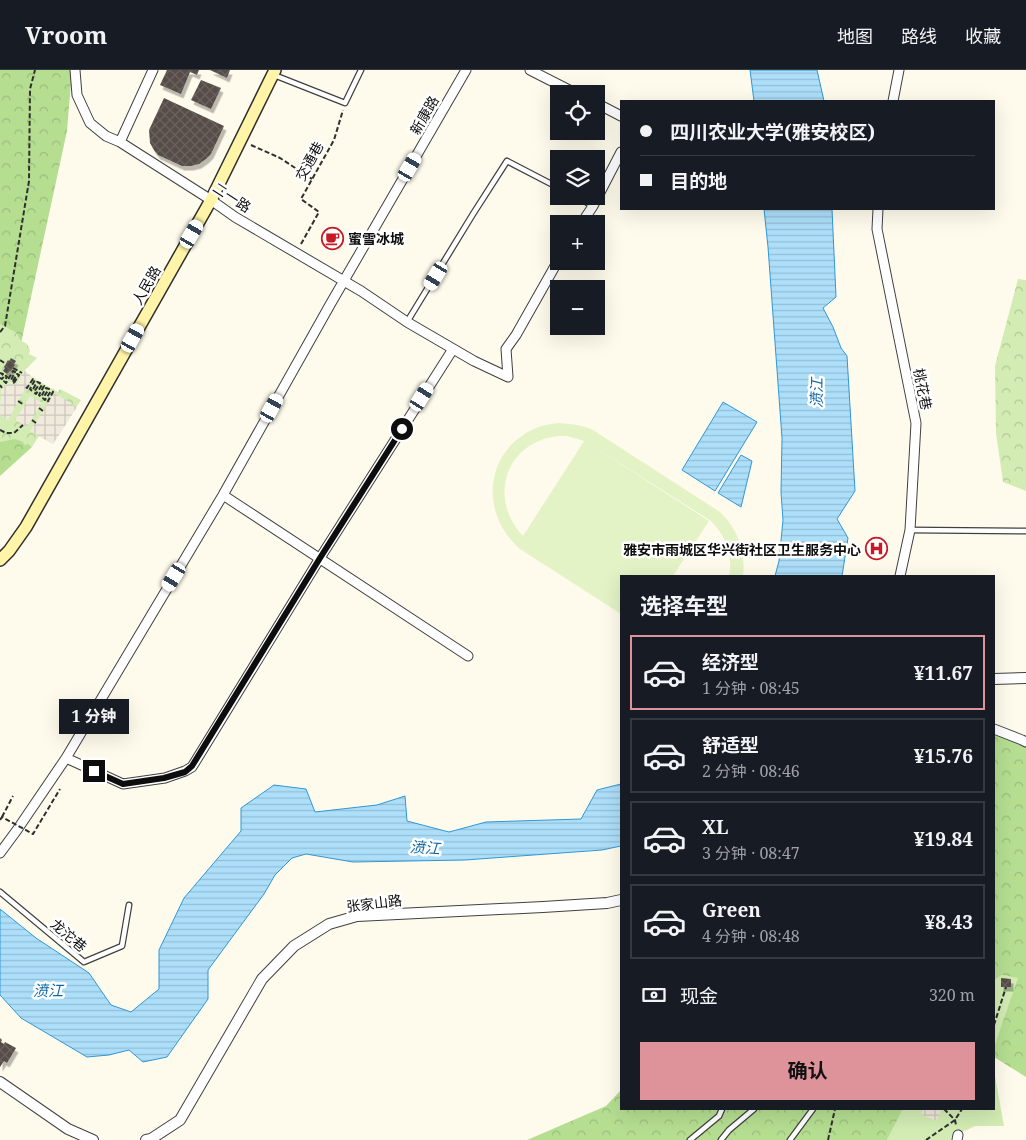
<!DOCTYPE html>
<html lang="zh">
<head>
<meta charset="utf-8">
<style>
  body { margin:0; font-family:"Noto Serif","Noto Sans SC",serif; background:#242831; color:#f1f3f6; height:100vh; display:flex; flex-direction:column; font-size:19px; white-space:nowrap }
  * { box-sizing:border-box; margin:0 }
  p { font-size:16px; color:#9ea1a6 }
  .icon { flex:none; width:28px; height:28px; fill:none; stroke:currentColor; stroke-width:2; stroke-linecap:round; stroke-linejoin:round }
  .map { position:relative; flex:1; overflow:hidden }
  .side { position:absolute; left:620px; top:505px; width:375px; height:535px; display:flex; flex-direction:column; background:#171b24; border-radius:0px; box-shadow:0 5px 20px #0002 }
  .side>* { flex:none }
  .banner { position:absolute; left:620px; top:30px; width:375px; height:110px; border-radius:0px; box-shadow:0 5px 20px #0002; display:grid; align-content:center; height:110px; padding:0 20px; background:#171b24 }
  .controls { position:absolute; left:550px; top:15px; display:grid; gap:10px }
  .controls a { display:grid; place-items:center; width:55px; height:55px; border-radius:0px; background:#171b24; box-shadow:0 5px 20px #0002; font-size:25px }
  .end { position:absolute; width:22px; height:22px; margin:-11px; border:6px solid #0d0d0d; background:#fff; box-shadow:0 0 0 2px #fff }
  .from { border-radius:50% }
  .bubble { position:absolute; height:35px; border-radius:0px; background:#171b24; box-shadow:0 5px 20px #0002; font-size:16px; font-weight:700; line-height:35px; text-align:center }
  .car { position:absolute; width:15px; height:30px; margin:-15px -8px; border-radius:6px; box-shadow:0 0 4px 1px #0007; background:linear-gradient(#fff 24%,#345 0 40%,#fff 0 76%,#345 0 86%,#fff 0) }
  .banner b { display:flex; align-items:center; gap:18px; height:48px; font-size:19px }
  .banner b+b { border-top:1px solid #363941 }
  .banner i { width:12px; height:12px; background:#f1f3f6 }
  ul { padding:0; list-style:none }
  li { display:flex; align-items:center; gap:15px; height:75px; margin:0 10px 8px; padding:0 10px; border:2px solid #363941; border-radius:0px }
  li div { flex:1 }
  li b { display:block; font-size:19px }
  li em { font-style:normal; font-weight:700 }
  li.active { border-color:#de9299 }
  li>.icon { width:45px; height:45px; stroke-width:1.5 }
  h2 { padding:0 20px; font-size:22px; line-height:60px }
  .pay { display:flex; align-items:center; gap:12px; height:55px; padding:0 20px; font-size:19px }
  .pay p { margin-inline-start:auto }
  .button { display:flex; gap:10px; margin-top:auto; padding:10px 20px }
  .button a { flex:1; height:58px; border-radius:0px; background:#de9299; color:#111; font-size:20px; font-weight:700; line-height:58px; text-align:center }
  header { display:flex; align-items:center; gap:30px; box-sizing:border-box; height:70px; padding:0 25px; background:#171b24; border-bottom:1px solid #363941 }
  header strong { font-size:24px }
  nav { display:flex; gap:28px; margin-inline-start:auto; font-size:18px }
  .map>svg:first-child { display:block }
  .grass { fill:#d2ecb3 }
  .forest { fill:url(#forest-crowns) }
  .park { fill:url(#park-crowns) }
  .pitch { fill:#e4f3c6; fill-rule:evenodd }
  .plaza { fill:url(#plaza-grid) }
  .water { fill:url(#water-rules); stroke:#2f97d6 }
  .building { fill:url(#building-cross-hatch); filter:url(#shadow) }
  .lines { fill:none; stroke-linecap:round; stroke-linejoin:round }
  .service-casing { stroke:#404040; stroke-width:7 }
  .minor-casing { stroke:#404040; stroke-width:11 }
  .tertiary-casing { stroke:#404040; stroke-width:12 }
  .secondary-casing { stroke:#2f2f2f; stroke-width:14 }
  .path { stroke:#2f2f2f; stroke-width:2; stroke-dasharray:5 2.5; stroke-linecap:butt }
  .service { stroke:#fff; stroke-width:4.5 }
  .minor { stroke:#fff; stroke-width:9 }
  .tertiary { stroke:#fff; stroke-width:10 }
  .secondary { stroke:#fff4a7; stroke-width:11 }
  .path-bridge { stroke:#2f2f2f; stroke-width:2; stroke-dasharray:5 2.5; stroke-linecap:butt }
  .route { stroke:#0d0d0d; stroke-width:6 }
  .labels { text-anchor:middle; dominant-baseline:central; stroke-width:5; stroke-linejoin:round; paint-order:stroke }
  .street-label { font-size:14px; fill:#0d0d0d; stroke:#fff }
  .poi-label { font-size:14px; font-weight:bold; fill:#0d0d0d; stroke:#fff; text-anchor:start }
  .water-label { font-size:15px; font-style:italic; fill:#0e67a7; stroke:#fff }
</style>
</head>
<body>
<header>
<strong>Vroom</strong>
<nav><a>地图</a><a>路线</a><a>收藏</a></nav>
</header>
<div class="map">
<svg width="1026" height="1070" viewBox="0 0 1026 1070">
  <defs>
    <pattern id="forest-crowns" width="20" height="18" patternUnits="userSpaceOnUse" patternTransform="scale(1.25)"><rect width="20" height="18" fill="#b5de91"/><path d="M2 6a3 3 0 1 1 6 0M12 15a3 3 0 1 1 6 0" fill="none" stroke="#9abd7c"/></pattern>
    <pattern id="park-crowns" width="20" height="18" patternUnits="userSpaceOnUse" patternTransform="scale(1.25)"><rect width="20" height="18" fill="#d2ecb3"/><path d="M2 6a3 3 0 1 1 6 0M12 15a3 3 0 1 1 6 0" fill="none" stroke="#b3c999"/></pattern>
    <pattern id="plaza-grid" width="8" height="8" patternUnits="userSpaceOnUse" patternTransform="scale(1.25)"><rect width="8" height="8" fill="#efeadb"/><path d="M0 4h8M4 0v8" fill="none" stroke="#ccc8bb"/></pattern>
    <pattern id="water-rules" width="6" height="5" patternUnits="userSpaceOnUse" patternTransform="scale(1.25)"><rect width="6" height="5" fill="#addffa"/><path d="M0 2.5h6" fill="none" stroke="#94bed5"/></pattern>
    <pattern id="building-cross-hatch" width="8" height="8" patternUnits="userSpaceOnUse" patternTransform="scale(1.25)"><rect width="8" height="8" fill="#564d48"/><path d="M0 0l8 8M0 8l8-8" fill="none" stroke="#69625e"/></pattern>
    <filter id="shadow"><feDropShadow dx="2.5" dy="4.5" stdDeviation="0" flood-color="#0004"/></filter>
  </defs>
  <rect width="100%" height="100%" fill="#fffbec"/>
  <path class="grass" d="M1002 905 1019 908 994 977V910Z
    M994 1000 1004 1056H975L952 1067 951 1070H887L903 1039H994Z"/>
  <path class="forest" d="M0 0H72L67 61 18 287 0 289Z
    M0 344 32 377 0 406Z
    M994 659 1026 672V1007L994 987V977L1018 908 1002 905 994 910Z
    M621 1020V1039H903L887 1070H527L606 1036Z"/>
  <path class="park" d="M1018 209 1026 210V421L1003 412 996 363 995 296Z
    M0 254 17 263 20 270 27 274 30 280 29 284 37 288 24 301 32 307 58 322 60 319 81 330 53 374 39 366 32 377 29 374 24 375 23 372 15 369 0 372Z"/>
  <path class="pitch" d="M559 353C571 354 582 355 593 360L720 442C738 459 746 482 743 506H729C733 485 726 466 711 451L585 371 709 451 673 506H621V544L520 479C479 444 484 380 536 358 543 355 551 354 559 353ZM558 366H567L584 371 523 466C494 436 499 388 539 371 545 368 552 367 558 366Z"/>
  <path class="plaza" d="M24 300 32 307 8 350 0 345 1 319 10 312 16 315Z
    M54 323 77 337 53 374 30 361Z
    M30 326 42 333 27 357 15 350Z
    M923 1039H942L936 1051 921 1044Z"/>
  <path class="water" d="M750 0H817L824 31H754Z
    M764 139H832L836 227 823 238 833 257 841 278 847 286 855 421 837 449 848 468 842 506H775L779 491 783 450 781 422 782 368 768 177Z
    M723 332 757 352 715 421 682 400Z
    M741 385 752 391 741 437 718 423Z
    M621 714V776L602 780 465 790 353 792 306 784 292 788 275 805 264 824 208 900V929L167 987 143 992 129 980 109 985 87 987 21 948 0 925V839L36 868 89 903 111 935 131 942 159 919V880L184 828 241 761V738L274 715 306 719 315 742 377 735 405 726 407 751 449 762 486 752 581 749 597 720Z"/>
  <path class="building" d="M167 0H199L197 5 190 2 181 24 160 15Z
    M210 0H230L227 8Z
    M201 10 221 18 211 39 191 30Z
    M164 28 224 56 211 84 206 89 199 94 191 96H182L158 85 154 80 150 73 149 60Z
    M11 288 16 291 14 294 15 295 11 301H10L7 304 3 301 5 298 4 297 8 290 9 291Z
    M1001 908 1011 909V917H1001Z
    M0 968 2 970 1 972 4 974 5 972 16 978 7 993 4 991 0 997Z"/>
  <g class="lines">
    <defs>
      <path id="service" d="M274 5 345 33 361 0
        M575 126 593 136
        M407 252 473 144 507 91 559 118
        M910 460 1026 461
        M0 822 84 892 122 876 129 835
        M690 1070 719 1046 722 1039
        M721 1070 729 1060 754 1039
        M790 1070 813 1039"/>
      <path id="minor" d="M75 0 77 25 90 53 106 66 120 72 211 130 235 147 361 221 407 252 474 291 508 307 506 279 516 265 559 189
        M530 0 577 24
        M893 31 899 0
        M596 33 621 46
        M120 72 153 0
        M878 139 877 159 916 353 910 460 900 506
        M581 154 593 136 621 82
        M223 425 468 586
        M994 659 1022 670 1026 672
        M66 688 123 714 165 708 185 701 192 697 320 488 453 279
        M0 783 17 760 66 688 223 425 331 233 466 0
        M957 1070 958 1065"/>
      <path id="tertiary" d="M994 609 1026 608
        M0 1012 68 1059 93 1070
        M146 1070 151 1069 180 1050 262 909 294 876 329 854 357 846 543 837 607 833 621 830"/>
      <path id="secondary" d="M0 490 9 481 26 457 211 130 275 0"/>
    </defs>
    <use href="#service" class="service-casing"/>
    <use href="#minor" class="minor-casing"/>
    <use href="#tertiary" class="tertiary-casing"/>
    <use href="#secondary" class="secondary-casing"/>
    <path class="path" d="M251 75 280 88 312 109
      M301 174 319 142 301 129 334 70 343 40
      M0 262 5 256 29 111 30 19 35 0
      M0 290 6 294
      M13 298 22 303
      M0 303 3 304 0 308
      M0 308 2 309 5 305 7 307 4 311 6 313 13 301 15 302 11 310 13 311 17 304 19 305 14 313 16 314
      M0 315 2 318
      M26 317 27 318 33 309 35 310 30 319 32 321 37 312 40 313 34 322 36 324 42 315 44 316 39 325 41 327 46 318 49 319 43 328 45 330 51 321 53 322 48 331 49 332
      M18 331 24 335
      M39 338 43 341
      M32 350 36 353
      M0 360 6 363H14L23 355
      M2 747 13 726
      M994 955 1006 917
      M944 1039 955 1050 956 1055
      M828 1070 835 1039
      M926 1070 955 1050 962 1039"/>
    <use href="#service" class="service"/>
    <use href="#minor" class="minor"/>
    <use href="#tertiary" class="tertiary"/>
    <use href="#secondary" class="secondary"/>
    <path class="path-bridge" d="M0 750 2 747 33 764 60 719"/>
  </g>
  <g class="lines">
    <path class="route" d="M94 701 123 714 164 708 185 702 192 696 320 488 402 359"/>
  </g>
  <defs>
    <symbol id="cafe-ring" viewBox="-11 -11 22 22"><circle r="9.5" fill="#fff" stroke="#c61b27" stroke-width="1.5"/><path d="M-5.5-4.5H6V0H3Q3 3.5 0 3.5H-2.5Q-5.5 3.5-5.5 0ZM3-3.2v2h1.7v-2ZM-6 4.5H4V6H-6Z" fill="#c61b27"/></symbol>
    <symbol id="hospital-ring" viewBox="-11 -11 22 22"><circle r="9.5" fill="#fff" stroke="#c61b27" stroke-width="1.5"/><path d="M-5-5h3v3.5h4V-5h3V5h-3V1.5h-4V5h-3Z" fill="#c61b27"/></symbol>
  </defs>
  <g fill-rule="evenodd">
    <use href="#cafe-ring" x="320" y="156" width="25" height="25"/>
    <use href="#hospital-ring" x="864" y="466" width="25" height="25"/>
  </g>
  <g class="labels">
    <g class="street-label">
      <text transform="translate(424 45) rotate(-60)">新康路</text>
      <text transform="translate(309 91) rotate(-61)">交通巷</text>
      <text transform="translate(232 127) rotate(33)">二一路</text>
      <text transform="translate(146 215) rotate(-60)">人民路</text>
      <text transform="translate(923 319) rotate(79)">桃花巷</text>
      <text transform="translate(374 833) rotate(-7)">张家山路</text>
      <text transform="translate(69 865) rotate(40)">龙沱巷</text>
    </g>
    <g class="poi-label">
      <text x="348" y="168">蜜雪冰城</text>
      <text x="861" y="479" text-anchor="end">雅安市雨城区华兴街社区卫生服务中心</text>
    </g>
    <g class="water-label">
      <text transform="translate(816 323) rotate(-89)">𣸣江</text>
      <text transform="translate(425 777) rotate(4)">𣸣江</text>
      <text x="48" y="920">𣸣江</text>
    </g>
  </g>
</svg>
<div class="controls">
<a><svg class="icon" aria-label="locate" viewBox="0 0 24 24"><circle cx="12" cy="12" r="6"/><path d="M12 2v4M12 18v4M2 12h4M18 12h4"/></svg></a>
<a><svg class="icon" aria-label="layers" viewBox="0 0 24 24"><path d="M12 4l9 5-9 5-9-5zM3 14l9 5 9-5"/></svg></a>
<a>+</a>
<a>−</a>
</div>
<i class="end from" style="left:402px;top:359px"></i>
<i class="end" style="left:94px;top:701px"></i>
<div class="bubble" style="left:59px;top:629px;width:70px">1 分钟</div>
<i class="car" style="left:410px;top:97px;rotate:30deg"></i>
<i class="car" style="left:192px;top:164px;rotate:30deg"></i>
<i class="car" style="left:436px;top:206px;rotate:211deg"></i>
<i class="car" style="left:133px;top:268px;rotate:29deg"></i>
<i class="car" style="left:422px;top:327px;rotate:32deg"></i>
<i class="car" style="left:272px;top:338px;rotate:29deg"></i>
<i class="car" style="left:174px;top:507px;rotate:211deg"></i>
<div class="banner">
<b><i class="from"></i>四川农业大学(雅安校区)</b>
<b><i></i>目的地</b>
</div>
<section class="side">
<h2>选择车型</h2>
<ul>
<li class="active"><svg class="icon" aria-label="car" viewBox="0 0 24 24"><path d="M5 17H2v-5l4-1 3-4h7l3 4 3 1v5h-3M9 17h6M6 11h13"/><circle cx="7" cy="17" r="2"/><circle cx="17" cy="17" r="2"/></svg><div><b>经济型</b><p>1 分钟 · 08:45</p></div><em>¥11.67</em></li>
<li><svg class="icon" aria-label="car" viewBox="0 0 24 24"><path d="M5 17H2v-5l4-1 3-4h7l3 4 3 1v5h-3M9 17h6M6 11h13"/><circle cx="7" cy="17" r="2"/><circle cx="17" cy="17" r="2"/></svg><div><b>舒适型</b><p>2 分钟 · 08:46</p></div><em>¥15.76</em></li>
<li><svg class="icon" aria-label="car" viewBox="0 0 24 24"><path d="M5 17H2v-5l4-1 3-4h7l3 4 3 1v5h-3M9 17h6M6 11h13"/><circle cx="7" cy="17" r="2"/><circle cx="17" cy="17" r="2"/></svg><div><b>XL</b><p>3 分钟 · 08:47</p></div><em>¥19.84</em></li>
<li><svg class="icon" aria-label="car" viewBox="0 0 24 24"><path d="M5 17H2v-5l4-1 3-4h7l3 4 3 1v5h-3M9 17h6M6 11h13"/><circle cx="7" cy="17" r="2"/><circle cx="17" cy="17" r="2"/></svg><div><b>Green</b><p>4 分钟 · 08:48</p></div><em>¥8.43</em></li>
</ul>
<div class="pay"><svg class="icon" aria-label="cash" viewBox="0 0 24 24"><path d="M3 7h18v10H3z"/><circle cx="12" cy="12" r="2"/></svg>现金<p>320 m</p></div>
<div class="button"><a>确认</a></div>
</section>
</div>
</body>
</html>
